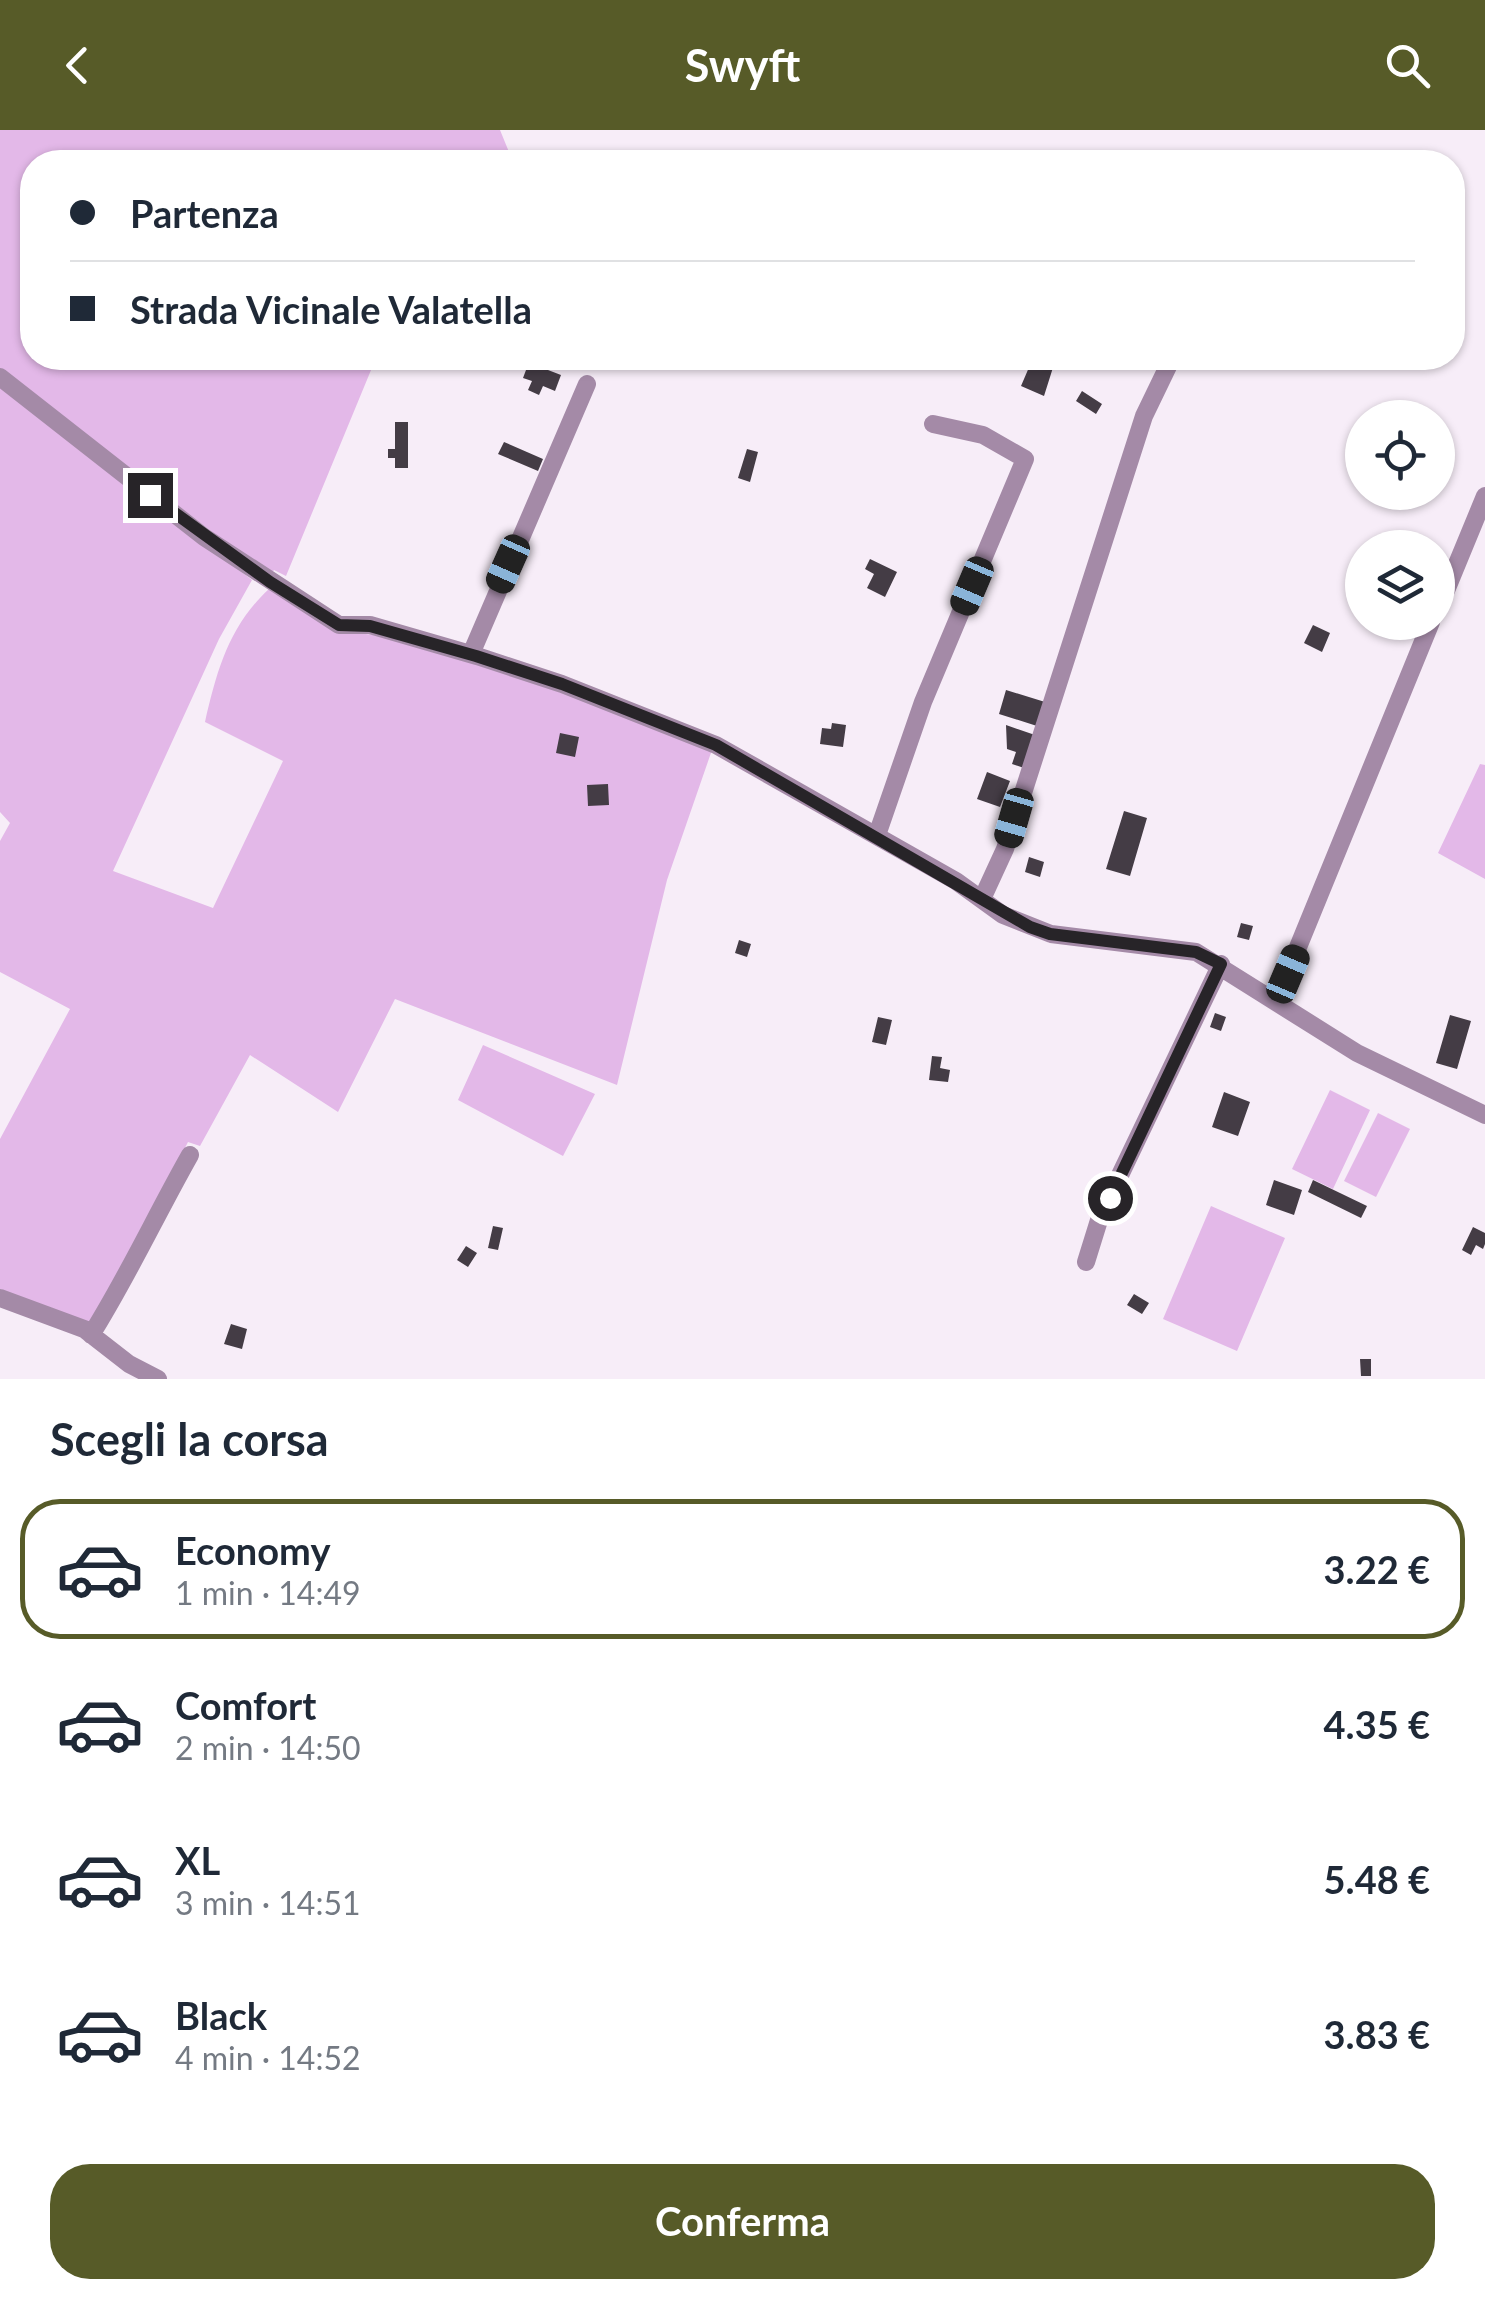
<!DOCTYPE html>
<html lang="it">
<head>
<meta charset="utf-8">
<style>
  body { margin:0; font-family:Lato,sans-serif; background:#f6f6f7; color:#1f2937; height:100vh; display:flex; flex-direction:column; font-size:38px; white-space:nowrap }
  * { box-sizing:border-box; margin:0 }
  p { font-size:32px; color:#747a83 }
  .icon { flex:none; width:55px; height:55px; fill:none; stroke:currentColor; stroke-width:2; stroke-linecap:round; stroke-linejoin:round }
  .map { position:relative; height:1249px; overflow:hidden }
  .sheet { display:flex; flex-direction:column; background:#fff; flex:1 }
  .sheet>* { flex:none }
  .guide { position:absolute; left:20px; top:20px; width:1445px; height:220px; border-radius:40px; box-shadow:0 2px 8px #0004; display:grid; align-content:center; height:220px; padding:0 50px; background:#fff }
  .tools { position:absolute; left:1345px; top:270px; display:grid; gap:20px }
  .tools a { display:grid; place-items:center; width:110px; height:110px; border-radius:50%; background:#fff; box-shadow:0 2px 8px #0004; font-size:50px }
  .end { position:absolute; width:45px; height:45px; margin:-22px; border:12px solid #272428; background:#fff; box-shadow:0 0 0 5px #fff }
  .from { border-radius:50% }
  .car { position:absolute; width:30px; height:60px; margin:-30px -15px; border-radius:12px; box-shadow:0 0 8px 2px #0007; background:linear-gradient(#222 24%,#8ab4d8 0 40%,#222 0 76%,#8ab4d8 0 86%,#222 0) }
  .guide b { display:flex; align-items:center; gap:35px; height:95px; font-size:38px }
  .guide b+b { border-top:2px solid #e0e1e3 }
  .guide i { width:25px; height:25px; background:#1f2937 }
  ul { padding:0; list-style:none }
  li { display:flex; align-items:center; gap:30px; height:140px; margin:0 20px 15px; padding:0 30px; border:5px solid transparent; border-radius:40px }
  li div { flex:1 }
  li b { display:block; font-size:38px }
  li em { font-style:normal; font-weight:700 }
  li.active { border-color:#575b28 }
  li>.icon { width:90px; height:90px; stroke-width:1.5 }
  h2 { padding:0 50px; font-size:45px; line-height:120px }
  .primary-button { display:flex; gap:20px; margin-top:auto; padding:20px 50px }
  .primary-button a { flex:1; height:115px; border-radius:40px; background:#575b28; color:#fff; font-size:40px; font-weight:700; line-height:115px; text-align:center }
  header { display:flex; justify-content:space-between; align-items:center; height:130px; padding:0 50px; background:#575b28; color:#fff; font-size:45px; font-weight:700 }
  .map>svg:first-child { display:block }
  .green { fill:#e3b8e8 }
  .building { fill:#443c45 }
  .lines { fill:none; stroke-linecap:round; stroke-linejoin:round }
  .minor { stroke:#a48aa7; stroke-width:18 }
  .route { stroke:#272428; stroke-width:12 }
</style>
</head>
<body>
<header><svg class="icon" aria-label="back" viewBox="0 0 24 24"><path d="M15 5l-7 7 7 7"/></svg>Swyft<svg class="icon" aria-label="search" viewBox="0 0 24 24"><circle cx="10" cy="10" r="6"/><path d="M15 15l6 6"/></svg></header>
<div class="map">
<svg width="1485" height="1249" viewBox="0 0 1485 1249">
  <rect width="100%" height="100%" fill="#f7edf8"/>
  <path class="green" d="M0 0H500L513 32H32V228H376L286 446 274 440 270 446 0 240Z
    M0 253 252 450 219 509 113 741 213 778 283 631 205 592C217 540 229 496 269 459L331 499 380 506 473 531 713 617 667 750 617 955 395 869 338 982 250 925 200 1016 188 1012 94 1196 0 1159V1009L70 879 0 842V711L10 693 0 682Z
    M1480 634 1485 635V749L1438 723Z
    M483 915 595 964 563 1026 458 970Z
    M1330 960 1370 980 1333 1059 1292 1039Z
    M1378 983 1410 999 1376 1067 1344 1051Z
    M1211 1076 1285 1108 1237 1221 1163 1189Z"/>
  <path class="building" d="M540 228H553L548 240 561 245 555 261 543 256 539 265 528 260 532 251 523 248 529 232 537 235Z
    M1033 228H1056L1044 266 1021 256Z
    M1082 261 1102 274 1096 284 1076 271Z
    M395 292H408V338H395V328H388V319H395Z
    M504 312 543 329 538 341 498 324Z
    M747 319 758 322 750 352 738 348Z
    M870 429 897 442 885 467 867 458 874 444 865 439Z
    M1313 495 1330 503 1322 522 1304 513Z
    M1006 560 1045 572 1037 596 999 584Z
    M832 593 846 595 843 617 820 614 822 598 831 599Z
    M1006 595 1035 605 1024 638 1012 634 1016 622 1007 619Z
    M560 603 579 607 575 627 556 623Z
    M987 642 1010 651 1000 677 977 669Z
    M608 654 609 675 588 676 587 655Z
    M1124 681 1147 688 1130 746 1106 739Z
    M1029 727 1044 732 1040 747 1025 742Z
    M1241 793 1253 796 1249 810 1237 807Z
    M739 810 751 814 747 827 735 823Z
    M1215 883 1226 887 1221 901 1210 897Z
    M1450 885 1471 891 1457 939 1436 933Z
    M878 887 892 890 886 915 872 912Z
    M932 926 942 927 940 938 950 940 948 952 929 950Z
    M1224 962 1250 972 1238 1006 1212 997Z
    M1274 1050 1302 1060 1294 1085 1266 1075Z
    M1313 1050 1367 1076 1361 1088 1308 1062Z
    M493 1096 503 1098 498 1120 488 1118Z
    M1473 1097 1485 1103V1114L1483 1119 1476 1115 1471 1125 1462 1120Z
    M466 1116 477 1123 468 1137 457 1130Z
    M1134 1164 1149 1173 1142 1184 1127 1175Z
    M231 1194 247 1199 242 1219 224 1214Z
    M1360 1229H1371V1246H1361Z"/>
  <g class="lines">
    <path class="minor" d="M0 247 204 407 339 495H370L477 526 562 554 716 615 956 751 1003 785 1051 804 1196 822 1357 923 1485 985
      M1438 480 1485 366
      M471 524 587 254
      M877 705 923 572 1025 329 983 305 933 294
      M982 769 1005 719 1144 286 1172 228
      M1276 871 1431 492
      M1086 1132 1100 1087 1221 834
      M0 1168 84 1199 129 1234 158 1249
      M91 1205C128 1146 156 1085 190 1025"/>
  </g>
  <g class="lines">
    <path class="route" d="M150 365 270 452 339 495 370 496 476 526 562 554 716 615 1030 797 1050 804 1196 822 1221 834 1110 1068"/>
  </g>
</svg>
<div class="tools">
<a><svg class="icon" aria-label="locate" viewBox="0 0 24 24"><circle cx="12" cy="12" r="6"/><path d="M12 2v4M12 18v4M2 12h4M18 12h4"/></svg></a>
<a><svg class="icon" aria-label="layers" viewBox="0 0 24 24"><path d="M12 4l9 5-9 5-9-5zM3 14l9 5 9-5"/></svg></a>
</div>
<i class="end from" style="left:1110px;top:1068px"></i>
<i class="end" style="left:150px;top:365px"></i>
<i class="car" style="left:508px;top:434px;rotate:204deg"></i>
<i class="car" style="left:972px;top:456px;rotate:203deg"></i>
<i class="car" style="left:1014px;top:688px;rotate:196deg"></i>
<i class="car" style="left:1288px;top:844px;rotate:23deg"></i>
<div class="guide">
<b><i class="from"></i>Partenza</b>
<b><i></i>Strada Vicinale Valatella</b>
</div>
</div>
<section class="sheet">
<h2>Scegli la corsa</h2>
<ul>
<li class="active"><svg class="icon" aria-label="car" viewBox="0 0 24 24"><path d="M5 17H2v-5l4-1 3-4h7l3 4 3 1v5h-3M9 17h6M6 11h13"/><circle cx="7" cy="17" r="2"/><circle cx="17" cy="17" r="2"/></svg><div><b>Economy</b><p>1 min · 14:49</p></div><em>3.22 €</em></li>
<li><svg class="icon" aria-label="car" viewBox="0 0 24 24"><path d="M5 17H2v-5l4-1 3-4h7l3 4 3 1v5h-3M9 17h6M6 11h13"/><circle cx="7" cy="17" r="2"/><circle cx="17" cy="17" r="2"/></svg><div><b>Comfort</b><p>2 min · 14:50</p></div><em>4.35 €</em></li>
<li><svg class="icon" aria-label="car" viewBox="0 0 24 24"><path d="M5 17H2v-5l4-1 3-4h7l3 4 3 1v5h-3M9 17h6M6 11h13"/><circle cx="7" cy="17" r="2"/><circle cx="17" cy="17" r="2"/></svg><div><b>XL</b><p>3 min · 14:51</p></div><em>5.48 €</em></li>
<li><svg class="icon" aria-label="car" viewBox="0 0 24 24"><path d="M5 17H2v-5l4-1 3-4h7l3 4 3 1v5h-3M9 17h6M6 11h13"/><circle cx="7" cy="17" r="2"/><circle cx="17" cy="17" r="2"/></svg><div><b>Black</b><p>4 min · 14:52</p></div><em>3.83 €</em></li>
</ul>
<div class="primary-button"><a>Conferma</a></div>
</section>
</body>
</html>
